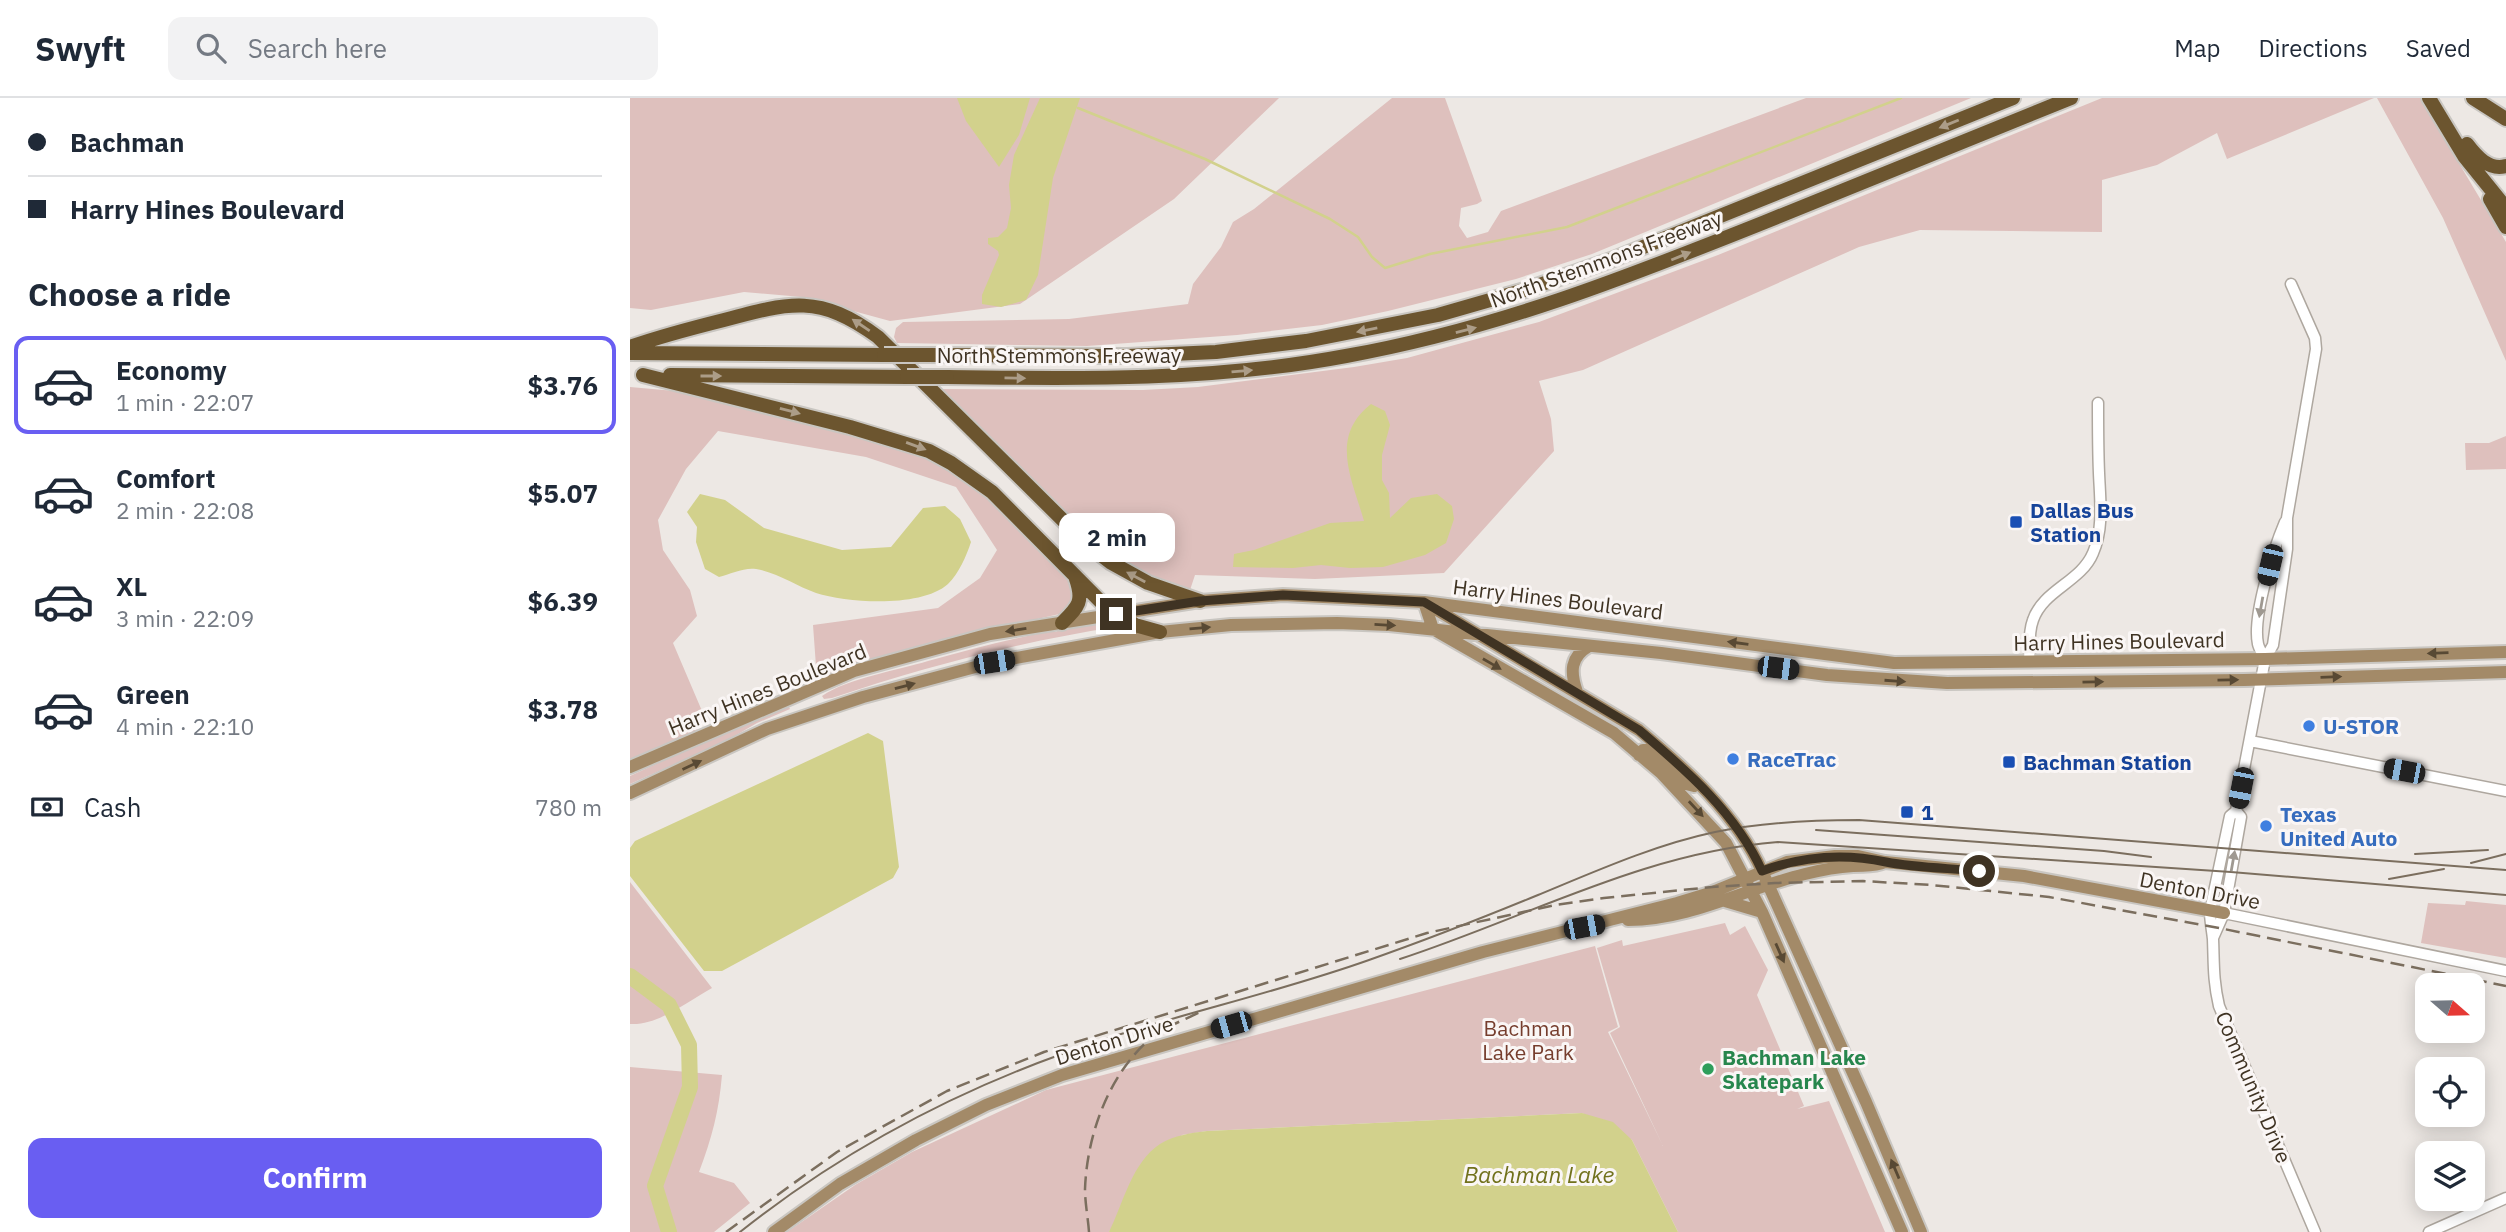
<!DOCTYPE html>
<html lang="en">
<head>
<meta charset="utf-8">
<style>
  body { margin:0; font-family:"IBM Plex Sans",sans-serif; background:#f2f2f3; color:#1f2937; height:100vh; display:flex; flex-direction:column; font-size:26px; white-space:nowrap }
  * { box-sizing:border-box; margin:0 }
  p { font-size:23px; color:#747a83 }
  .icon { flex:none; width:38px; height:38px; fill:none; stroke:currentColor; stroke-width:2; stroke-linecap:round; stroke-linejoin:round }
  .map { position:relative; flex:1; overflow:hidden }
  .details { display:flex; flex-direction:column; background:#fff; width:630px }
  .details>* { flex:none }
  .top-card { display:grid; align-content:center; height:154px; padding:0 28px; background:#fff }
  .needle { width:46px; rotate:110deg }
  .buttons { position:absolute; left:1785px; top:875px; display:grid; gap:14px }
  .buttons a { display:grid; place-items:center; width:70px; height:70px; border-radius:14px; background:#fff; box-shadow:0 4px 18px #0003; font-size:35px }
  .end { position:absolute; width:32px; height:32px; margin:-16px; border:9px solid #3f3323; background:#fff; box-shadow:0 0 0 4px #fff }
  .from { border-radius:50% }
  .bubble { position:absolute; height:49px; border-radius:14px; background:#fff; box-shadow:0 4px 18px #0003; font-size:23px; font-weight:800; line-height:49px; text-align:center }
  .car { position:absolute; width:21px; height:42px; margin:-21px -10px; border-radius:9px; box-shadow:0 0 5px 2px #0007; background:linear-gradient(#222 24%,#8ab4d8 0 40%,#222 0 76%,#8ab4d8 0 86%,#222 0) }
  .top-card b { display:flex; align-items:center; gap:24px; height:66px; font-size:26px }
  .top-card b+b { border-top:2px solid #e0e1e3 }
  .top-card i { width:18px; height:18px; background:#1f2937 }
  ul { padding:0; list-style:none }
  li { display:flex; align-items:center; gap:21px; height:98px; margin:0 14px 10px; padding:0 14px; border:4px solid transparent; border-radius:14px }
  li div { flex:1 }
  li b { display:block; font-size:26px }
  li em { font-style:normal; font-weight:800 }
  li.on { border-color:#695ef2 }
  li>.icon { width:63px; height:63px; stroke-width:1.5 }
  h2 { padding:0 28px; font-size:32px; line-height:84px }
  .pay { display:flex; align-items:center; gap:18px; height:77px; padding:0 28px; font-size:26px }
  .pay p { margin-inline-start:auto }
  .action { display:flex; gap:14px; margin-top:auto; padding:14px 28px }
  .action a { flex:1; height:80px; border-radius:14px; background:#695ef2; color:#fff; font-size:28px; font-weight:800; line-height:80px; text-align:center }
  header { display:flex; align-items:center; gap:42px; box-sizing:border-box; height:98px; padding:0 35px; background:#fff; border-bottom:2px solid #e0e1e3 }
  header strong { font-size:33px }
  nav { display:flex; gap:38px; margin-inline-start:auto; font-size:24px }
  .search { width:490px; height:63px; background:#f2f2f3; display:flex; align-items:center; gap:18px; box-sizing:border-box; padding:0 24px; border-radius:14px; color:#747a83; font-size:26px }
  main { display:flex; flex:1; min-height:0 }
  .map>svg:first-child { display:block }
  .green { fill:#dec0bd }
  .water { fill:#d2d18c }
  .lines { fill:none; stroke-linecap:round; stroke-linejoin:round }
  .stream { stroke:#d2d18c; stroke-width:2.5 }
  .river { stroke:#d2d18c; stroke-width:16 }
  .minor-casing { stroke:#aea79f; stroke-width:13 }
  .major-casing { stroke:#c9c6c1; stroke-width:16 }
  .highway-casing { stroke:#c9c6c1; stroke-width:18 }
  .minor { stroke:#fff; stroke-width:10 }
  .major { stroke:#a38a68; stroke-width:12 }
  .highway { stroke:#6c552f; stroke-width:14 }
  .tram { stroke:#7b6e5e; stroke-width:2 }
  .rail { stroke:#7b6e5e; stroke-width:2.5; stroke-dasharray:14 7; stroke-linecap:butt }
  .highway-bridge-casing { stroke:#c9c6c1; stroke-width:18; stroke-linecap:butt }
  .highway-bridge { stroke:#6c552f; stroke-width:14 }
  .oneway { fill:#ac9d88 }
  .oneway2 { fill:#9f9991 }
  .oneway3 { fill:#584934 }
  .route { stroke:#3f3323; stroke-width:9 }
  .transit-dot { fill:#1a4fb4; stroke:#faf6f5; stroke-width:2.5 }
  .shop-dot { fill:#3f7fe0; stroke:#faf6f5; stroke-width:2.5 }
  .leisure-dot { fill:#2e9e5b; stroke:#faf6f5; stroke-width:2.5 }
  .labels { text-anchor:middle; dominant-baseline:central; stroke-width:6; stroke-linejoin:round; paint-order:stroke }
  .street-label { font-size:21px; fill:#3f3323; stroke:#faf6f5 }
  .transit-label { font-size:21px; font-weight:bold; fill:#164399; stroke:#faf6f5; text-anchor:start }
  .shop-label { font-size:21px; font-weight:bold; fill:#366cbe; stroke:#faf6f5; text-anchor:start }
  .park-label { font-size:21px; fill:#763d2d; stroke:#faf6f5 }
  .leisure-label { font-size:21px; font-weight:bold; fill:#27864d; stroke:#faf6f5; text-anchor:start }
  .water-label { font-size:23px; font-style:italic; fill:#71711c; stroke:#faf6f5 }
</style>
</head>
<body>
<header>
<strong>Swyft</strong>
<div class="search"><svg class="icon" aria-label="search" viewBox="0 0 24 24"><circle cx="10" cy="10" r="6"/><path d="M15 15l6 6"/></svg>Search here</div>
<nav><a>Map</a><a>Directions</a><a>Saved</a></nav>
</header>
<main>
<section class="details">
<div class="top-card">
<b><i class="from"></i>Bachman</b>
<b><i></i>Harry Hines Boulevard</b>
</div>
<h2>Choose a ride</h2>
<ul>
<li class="on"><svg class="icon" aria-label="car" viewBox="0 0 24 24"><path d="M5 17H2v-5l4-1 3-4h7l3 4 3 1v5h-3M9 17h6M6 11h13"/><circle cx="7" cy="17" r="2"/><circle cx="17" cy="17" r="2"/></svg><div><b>Economy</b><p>1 min · 22:07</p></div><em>$3.76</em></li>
<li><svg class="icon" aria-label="car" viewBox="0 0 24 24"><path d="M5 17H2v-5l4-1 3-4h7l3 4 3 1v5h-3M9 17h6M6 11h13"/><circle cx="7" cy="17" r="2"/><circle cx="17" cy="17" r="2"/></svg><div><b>Comfort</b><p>2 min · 22:08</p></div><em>$5.07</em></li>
<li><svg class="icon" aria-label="car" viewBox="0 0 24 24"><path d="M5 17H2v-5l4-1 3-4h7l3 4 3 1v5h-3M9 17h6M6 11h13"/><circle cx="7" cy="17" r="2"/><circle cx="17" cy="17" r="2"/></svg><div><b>XL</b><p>3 min · 22:09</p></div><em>$6.39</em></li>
<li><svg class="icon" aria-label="car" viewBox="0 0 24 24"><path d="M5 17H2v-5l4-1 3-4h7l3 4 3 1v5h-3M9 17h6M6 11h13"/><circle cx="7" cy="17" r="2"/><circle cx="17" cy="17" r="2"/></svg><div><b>Green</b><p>4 min · 22:10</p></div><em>$3.78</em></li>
</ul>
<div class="pay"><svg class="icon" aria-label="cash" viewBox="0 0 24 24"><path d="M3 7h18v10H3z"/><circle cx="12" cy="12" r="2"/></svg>Cash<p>780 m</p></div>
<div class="action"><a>Confirm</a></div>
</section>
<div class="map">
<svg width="1876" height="1134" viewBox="0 0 1876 1134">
  <rect width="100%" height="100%" fill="#ede8e4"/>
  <path class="green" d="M0 0H649L544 101 390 206 260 223 172 199 114 194 21 212 0 210Z
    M762 0H815L852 103 847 106 831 110 829 128 837 140 858 134 871 113 1176 0H1341L962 156 886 181 758 213 692 227 607 237 457 248 267 245 264 239 266 230 273 224 439 221 558 206 563 186 591 149 603 124 624 111Z
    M1472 0H1744L1597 61 1587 35 1527 67 1472 82V134L1290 132 1229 149 953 272 909 283 921 321 924 353 814 475 685 481 565 477 560 492 524 482 474 453 338 317 308 291 513 292 568 289 724 269 777 260 909 224 1088 157Z
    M1747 0H1790L1876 144V263L1813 120Z
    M0 289 56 294 99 302 279 353C294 359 310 365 324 373 366 399 407 449 442 484L446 501 434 515 299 545 187 582 183 527 308 510 350 480 367 452 326 389 236 359 88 333 56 371 28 422 33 452 60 492 67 518 43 545 75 620 67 632 0 661Z
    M1876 338V371L1836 372 1835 345H1859Z
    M483 523 486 529C388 544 295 569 202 600L194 601 192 598C218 580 269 572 298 563 338 552 380 541 422 533L426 534 430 531Z
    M159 609 160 611 127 625 96 643 0 686V678L100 632Z
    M0 784 82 890C58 903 28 928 0 926Z
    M1836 803 1876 807V860L1791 845 1798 805 1835 807Z
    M1095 825 1100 837 1115 828 1138 872 1127 897 1174 1008 1167 1011 1199 1003 1255 1134H1048L1002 1042 952 1015 577 1033 552 1037 479 1134H157L225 1087 282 1054 416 992 965 848 988 929 978 934 1033 1048 980 935 990 929 967 850 992 842 993 848Z
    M0 969 92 977C89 1013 82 1040 69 1074L104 1085 120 1105 84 1134H0Z"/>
  <path class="water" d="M327 0H400L389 37 369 69 336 23Z
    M410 0H450L423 80 408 177 396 202 371 209 352 206V197L369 157 368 153 358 146V140L368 139 377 130 381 110 379 87 384 57Z
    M741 306 755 313 760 327 752 357V382L759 395 760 420 781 400 807 396 822 408 824 421 816 445 795 457 753 469 720 470 691 467 663 470 603 469 604 456 624 452 700 425 734 423C722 381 699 339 741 306Z
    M70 396 95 402 134 430 212 452 261 449 293 410 315 408 330 421 341 444C336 459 329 475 318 486 291 510 218 505 186 495 166 488 148 475 126 471 115 469 100 476 89 479L75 471 66 444 67 429 57 414Z
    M238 635 253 643 269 769 263 780 92 873H74L0 778V750L5 743Z
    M952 1015 983 1024 1002 1042 1048 1134H479C493 1106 502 1064 530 1046 544 1037 562 1035 577 1033Z"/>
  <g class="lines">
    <path class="stream" d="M448 10 575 61 700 121 728 139 742 159 755 170 800 156 937 129 1271 0"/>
    <path class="river" d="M0 878 39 907 59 947 60 989 25 1088 39 1134"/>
    <defs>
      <path id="minor" d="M1661 186 1685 240 1686 251 1657 420V451L1643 547 1635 561 1606 713 1600 718 1580 813C1580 823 1582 831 1583 841 1584 866 1583 882 1589 908L1685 1134
        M1635 561C1633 556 1629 551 1628 546 1622 518 1644 450 1655 424
        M1399 564C1400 550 1398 535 1403 522 1413 492 1451 484 1463 455 1474 430 1470 401 1469 375 1468 352 1468 328 1468 305
        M1620 643 1876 693
        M1594 815 1876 873
        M1583 840 1594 815 1611 719 1606 713
        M1799 1134 1876 1100"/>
      <path id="major" d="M794 504 803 531 984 635 1031 675 1096 745 1132 814 1272 1134
        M797 506 1009 632C1057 672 1106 716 1132 773L1236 1004 1291 1134
        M947 594C940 574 940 559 959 548
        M1009 657 1013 652H1018L1056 686 1064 688
        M0 669 224 573 360 536 570 503 653 497 794 504 1264 565 1635 561 1876 554
        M0 695 137 631 233 599 364 564 530 534 601 527 707 525 759 527 1031 555 1197 577 1317 585 1614 582 1876 574
        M1095 803 1132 814
        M998 822C1061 822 1116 790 1175 776 1191 772 1207 769 1223 768 1235 767 1244 769 1255 764
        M144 1134 210 1086 286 1042 356 1007 432 977 853 854 1047 805 1080 795 1157 764 1205 758H1228L1255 764 1394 778 1594 815"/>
      <path id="highway" d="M1799 0 1834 58 1876 110
        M1843 0 1876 21
        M1837 46C1846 58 1859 73 1876 68
        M1860 101 1876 129
        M0 249C31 238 62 230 94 222 160 204 190 196 248 239L458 447 480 464 518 485 570 503
        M0 255 254 257
        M296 257 497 258 586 254 676 243 808 217 895 192 981 162 1383 0
        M13 277 220 329 299 353 321 365 362 394 474 507 505 527 530 534
        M40 277 277 279
        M317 279C451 281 584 283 716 258 866 231 995 180 1135 124 1237 82 1339 41 1441 0
        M432 525C448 509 454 504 446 481"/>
    </defs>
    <use href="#minor" class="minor-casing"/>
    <use href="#major" class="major-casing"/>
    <use href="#highway" class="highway-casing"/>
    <use href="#minor" class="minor"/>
    <use href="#major" class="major"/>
    <use href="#highway" class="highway"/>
    <path class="tram" d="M1186 732 1474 753 1521 759
      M1785 756 1858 752
      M1841 765 1876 756
      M1759 781 1814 771
      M770 861C896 820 1014 754 1148 744L1601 774 1876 797
      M110 1134C207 1057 315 998 432 956 533 919 638 898 739 862 796 842 852 820 908 797 966 773 1024 747 1085 734 1133 724 1180 722 1229 722L1876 772"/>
    <path class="rail" d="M96 1134 207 1054 317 993 414 954 797 835 925 807 974 800 1082 789 1145 785 1233 783 1301 787 1419 799 1589 830 1876 888
      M459 1134C458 1120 455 1105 455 1091 457 1036 479 976 521 940 536 928 557 921 574 912"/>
    <defs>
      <path id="highway-bridge" d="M254 257H296
        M277 279H317"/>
    </defs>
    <use href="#highway-bridge" class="highway-bridge-casing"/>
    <use href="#highway-bridge" class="highway-bridge"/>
  </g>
  <defs><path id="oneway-solid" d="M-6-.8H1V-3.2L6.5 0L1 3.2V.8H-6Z" transform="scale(1.75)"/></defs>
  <g class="oneway">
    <use href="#oneway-solid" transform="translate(1319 26) rotate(158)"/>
    <use href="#oneway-solid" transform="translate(1051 158) rotate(-22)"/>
    <use href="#oneway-solid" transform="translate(231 227) rotate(-146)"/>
    <use href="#oneway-solid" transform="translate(737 232) rotate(169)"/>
    <use href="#oneway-solid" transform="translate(836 232) rotate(-14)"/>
    <use href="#oneway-solid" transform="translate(612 273) rotate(-5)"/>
    <use href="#oneway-solid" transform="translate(81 278)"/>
    <use href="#oneway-solid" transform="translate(385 280) rotate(1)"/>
    <use href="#oneway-solid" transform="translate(160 313) rotate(15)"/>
    <use href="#oneway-solid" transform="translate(286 348) rotate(20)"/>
    <use href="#oneway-solid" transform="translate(506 479) rotate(-152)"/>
  </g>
  <g class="oneway2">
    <use href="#oneway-solid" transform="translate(1631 509) rotate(100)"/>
    <use href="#oneway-solid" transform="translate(1603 763) rotate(-80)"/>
  </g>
  <g class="oneway3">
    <use href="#oneway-solid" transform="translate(755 527) rotate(3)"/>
    <use href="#oneway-solid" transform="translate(570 530) rotate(-5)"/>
    <use href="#oneway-solid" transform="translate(386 532) rotate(171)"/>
    <use href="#oneway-solid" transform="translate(1108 545) rotate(-172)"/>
    <use href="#oneway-solid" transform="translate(1808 555) rotate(178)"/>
    <use href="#oneway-solid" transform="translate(862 566) rotate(30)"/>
    <use href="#oneway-solid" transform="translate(1701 579) rotate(-2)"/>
    <use href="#oneway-solid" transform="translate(1598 582) rotate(-1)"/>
    <use href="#oneway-solid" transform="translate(1265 583) rotate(4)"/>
    <use href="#oneway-solid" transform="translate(1463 584) rotate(-1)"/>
    <use href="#oneway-solid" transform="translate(275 588) rotate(-15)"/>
    <use href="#oneway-solid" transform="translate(62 667) rotate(-25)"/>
    <use href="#oneway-solid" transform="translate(1066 711) rotate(47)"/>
    <use href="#oneway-solid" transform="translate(1150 855) rotate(66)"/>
    <use href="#oneway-solid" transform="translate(1265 1071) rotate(-113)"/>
  </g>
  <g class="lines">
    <path class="route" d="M486 516 570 503 653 497 794 504 1009 632C1056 672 1106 715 1132 773 1173 758 1214 755 1256 764 1286 770 1319 770 1349 773"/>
  </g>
  <g class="transit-dot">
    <rect x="1379" y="417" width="14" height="14" rx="3.5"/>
    <rect x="1372" y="657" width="14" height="14" rx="3.5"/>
    <rect x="1270" y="707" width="14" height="14" rx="3.5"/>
  </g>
  <g class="shop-dot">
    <circle cx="1679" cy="628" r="7"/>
    <circle cx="1103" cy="661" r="7"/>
    <circle cx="1636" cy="728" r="7"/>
  </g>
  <circle class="leisure-dot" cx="1078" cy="971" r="7"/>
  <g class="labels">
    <g class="street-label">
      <text transform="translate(976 161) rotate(-20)">North Stemmons Freeway</text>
      <text x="429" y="257">North Stemmons Freeway</text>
      <text transform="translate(928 501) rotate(7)">Harry Hines Boulevard</text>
      <text transform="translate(1489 543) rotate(-1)">Harry Hines Boulevard</text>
      <text transform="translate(137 591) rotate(-22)">Harry Hines Boulevard</text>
      <text transform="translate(1570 792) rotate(11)">Denton Drive</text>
      <text transform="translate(484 942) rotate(-17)">Denton Drive</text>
      <text transform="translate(1624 989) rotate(67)">Community Drive</text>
    </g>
    <g class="transit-label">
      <text x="1400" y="412">Dallas Bus<tspan x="1400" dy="24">Station</tspan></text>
      <text x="1393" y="664">Bachman Station</text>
      <text x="1291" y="714">1</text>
    </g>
    <g class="shop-label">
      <text x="1693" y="628">U-STOR</text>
      <text x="1117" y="661">RaceTrac</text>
      <text x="1650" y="716">Texas<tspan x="1650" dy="24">United Auto</tspan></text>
    </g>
    <g class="park-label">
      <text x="898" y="930">Bachman<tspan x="898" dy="24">Lake Park</tspan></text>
    </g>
    <g class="leisure-label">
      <text x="1092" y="959">Bachman Lake<tspan x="1092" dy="24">Skatepark</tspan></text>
    </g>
    <g class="water-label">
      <text x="909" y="1076">Bachman Lake</text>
    </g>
  </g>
</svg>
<div class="buttons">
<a><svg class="needle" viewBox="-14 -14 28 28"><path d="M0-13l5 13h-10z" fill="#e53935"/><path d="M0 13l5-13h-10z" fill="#747a83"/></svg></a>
<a><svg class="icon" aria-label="locate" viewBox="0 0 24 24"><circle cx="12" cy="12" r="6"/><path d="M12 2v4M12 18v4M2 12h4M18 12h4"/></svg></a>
<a><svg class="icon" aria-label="layers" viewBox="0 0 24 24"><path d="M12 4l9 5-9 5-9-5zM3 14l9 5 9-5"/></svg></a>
</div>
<i class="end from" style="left:1349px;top:773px"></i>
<i class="end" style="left:486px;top:516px"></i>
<div class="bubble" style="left:429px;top:415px;width:116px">2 min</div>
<i class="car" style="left:1640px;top:467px;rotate:193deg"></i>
<i class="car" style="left:364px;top:564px;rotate:81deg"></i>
<i class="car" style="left:1148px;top:570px;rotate:97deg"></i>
<i class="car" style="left:1774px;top:673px;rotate:281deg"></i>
<i class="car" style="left:1611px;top:690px;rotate:191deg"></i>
<i class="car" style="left:954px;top:829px;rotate:79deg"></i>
<i class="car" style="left:601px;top:927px;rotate:254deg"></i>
</div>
</main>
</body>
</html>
